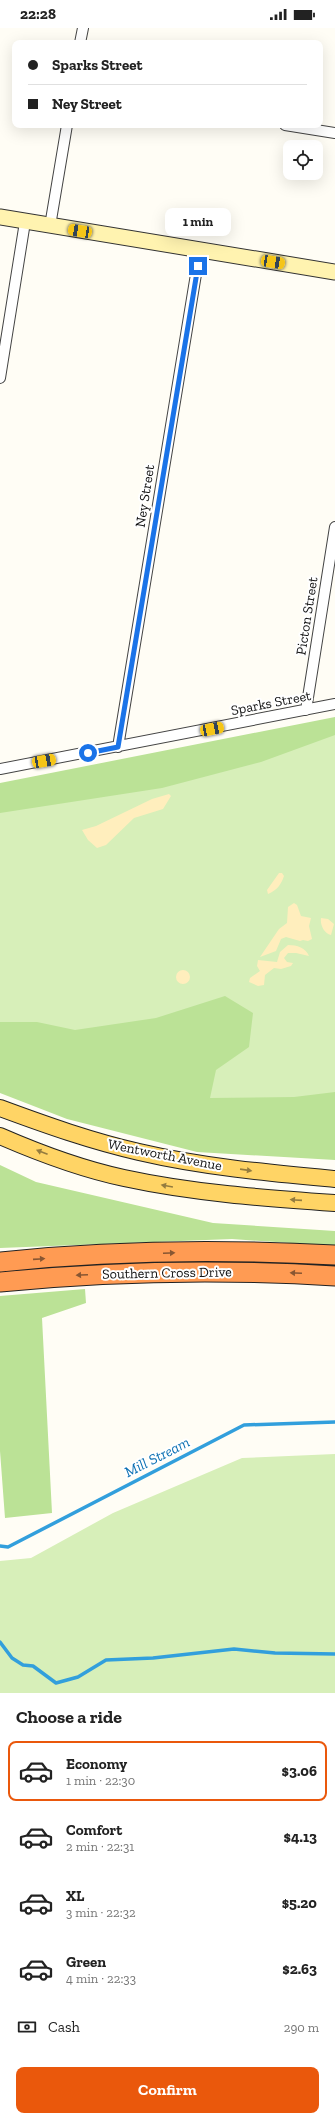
<!DOCTYPE html>
<html lang="en">
<head>
<meta charset="utf-8">
<style>
  body { margin:0; font-family:"Zilla Slab",serif; background:#f6f6f6; color:#222; height:100vh; display:flex; flex-direction:column; font-size:15px; white-space:nowrap }
  * { box-sizing:border-box; margin:0 }
  p { font-size:13px; color:#767676 }
  .icon { flex:none; width:22px; height:22px; fill:none; stroke:currentColor; stroke-width:2; stroke-linecap:round; stroke-linejoin:round }
  .map { position:relative; height:1665px; overflow:hidden }
  .side { display:flex; flex-direction:column; background:#fff; flex:1 }
  .side>* { flex:none }
  .guide { position:absolute; left:12px; top:12px; width:311px; height:88px; border-radius:8px; box-shadow:0 4px 16px #0002; display:grid; align-content:center; height:88px; padding:0 16px; background:#fff }
  .controls { position:absolute; left:283px; top:112px; display:grid; gap:8px }
  .controls a { display:grid; place-items:center; width:40px; height:40px; border-radius:8px; background:#fff; box-shadow:0 4px 16px #0002; font-size:20px }
  .end { position:absolute; width:18px; height:18px; margin:-9px; border:5px solid #1a73e8; background:#fff; box-shadow:0 0 0 2px #fff }
  .from { border-radius:50% }
  .bubble { position:absolute; height:28px; border-radius:8px; background:#fff; box-shadow:0 4px 16px #0002; font-size:13px; font-weight:700; line-height:28px; text-align:center }
  .car { position:absolute; width:12px; height:24px; margin:-12px -6px; border-radius:5px; box-shadow:0 0 3px 1px #0007; background:linear-gradient(#f5c518 24%,#345 0 40%,#f5c518 0 76%,#345 0 86%,#f5c518 0) }
  .guide b { display:flex; align-items:center; gap:14px; height:38px; font-size:15px }
  .guide b+b { border-top:1px solid #e0e0e0 }
  .guide i { width:10px; height:10px; background:#222 }
  ul { padding:0; list-style:none }
  li { display:flex; align-items:center; gap:12px; height:60px; margin:0 8px 6px; padding:0 8px; border:2px solid transparent; border-radius:8px }
  li div { flex:1 }
  li b { display:block; font-size:15px }
  li em { font-style:normal; font-weight:700 }
  li.active { border-color:#ea580c }
  li>.icon { width:36px; height:36px; stroke-width:1.5 }
  h2 { padding:0 16px; font-size:18px; line-height:48px }
  .pay { display:flex; align-items:center; gap:10px; height:44px; padding:0 16px; font-size:15px }
  .pay p { margin-inline-start:auto }
  .cta { display:flex; gap:8px; margin-top:auto; padding:8px 16px }
  .cta a { flex:1; height:46px; border-radius:8px; background:#ea580c; color:#fff; font-size:16px; font-weight:700; line-height:46px; text-align:center }
  .status { display:flex; justify-content:space-between; align-items:center; height:28px; padding:0 20px; background:#fff; direction:ltr }
  .status svg { height:11px; fill:currentColor }
  .map>svg:first-child { display:block }
  .green { fill:#d7efb9 }
  .forest { fill:#bbe296 }
  .sand { fill:#ffeebd }
  .lines { fill:none; stroke-linecap:round; stroke-linejoin:round }
  .stream { stroke:#329fdc; stroke-width:3.5 }
  .street-casing { stroke:#444; stroke-width:12 }
  .secondary-casing { stroke:#333; stroke-width:17 }
  .primary-casing { stroke:#222; stroke-width:18 }
  .highway-casing { stroke:#222; stroke-width:21 }
  .street { stroke:#fff; stroke-width:10 }
  .secondary { stroke:#fff3b0; stroke-width:15 }
  .primary { stroke:#ffd465; stroke-width:16 }
  .highway { stroke:#ff9b53; stroke-width:19 }
  .oneway { fill:#947c3f }
  .oneway2 { fill:#885632 }
  .route { stroke:#1a73e8; stroke-width:5 }
  .labels { text-anchor:middle; dominant-baseline:central; stroke-width:4; stroke-linejoin:round; paint-order:stroke }
  .street-label { font-size:14px; fill:#111; stroke:#fff }
  .water-label { font-size:15px; font-style:italic; fill:#0a6fb3; stroke:#fff }
</style>
</head>
<body>
<div class="status"><b>22:28</b><svg viewBox="0 0 49 12"><path d="M0 12V9h3v3zM5 12V6h3v6zM10 12V3h3v9zM15 12V0h3v12zM26 1h20v11H26zM47 4h2v5h-2z"/></svg></div>
<div class="map">
<svg width="335" height="1665" viewBox="0 0 335 1665">
  <rect width="100%" height="100%" fill="#fffdf5"/>
  <path class="green" d="M335 695V1093L0 1041V760Z
    M335 1426V1665H0V1533L31 1530 113 1485 242 1430Z"/>
  <path class="forest" d="M335 689V707L261 734 162 760 0 785V755Z
    M225 968 253 985 249 1019 216 1042 210 1070 294 1069 335 1064V1132L197 1124 67 1091 0 1065V994H37L75 1002 156 990Z
    M0 1137 36 1154 213 1195 335 1203V1218L232 1211 0 1220Z
    M85 1261 86 1275 42 1290 52 1485 5 1490 0 1423V1268Z"/>
  <path class="sand" d="M169 766 171 768 163 781 134 790 106 817 97 820 88 812 82 802 96 798 152 771Z
    M279 845H282L284 848C281 857 277 862 268 866L267 862Z
    M294 875 297 877 301 888 311 890 309 898 312 911 308 913 303 912 300 913 286 909 281 911 276 923 260 929 279 901 287 895 288 879Z
    M321 890 328 891 334 896 331 907C324 905 320 897 321 890Z
    M288 917C297 917 306 920 309 928L296 925H288L284 930 287 934 293 935 291 938 281 941 274 940 265 947 264 957 258 958 249 954 250 950 260 943 257 938 258 932 277 934 280 924Z
    M176 949a7 7 0 1 1 14 0a7 7 0 1 1-14 0Z"/>
  <g class="lines">
    <path class="stream" d="M0 1518 8 1519 244 1397 335 1394
      M0 1614 12 1630 23 1637 33 1638 56 1655 78 1649 106 1632 153 1630 234 1621 275 1625 335 1626"/>
    <defs>
      <path id="street" d="M80 15 83 0
        M285 97 335 105
        M50 198 67 97
        M0 350 25 194
        M306 682 335 499
        M118 719 200 222
        M0 741 335 676"/>
      <path id="secondary" d="M0 189 335 244"/>
      <path id="primary" d="M0 1080C46 1097 91 1113 139 1124 203 1139 270 1145 335 1151
        M0 1108C39 1125 82 1141 124 1150 193 1165 264 1170 335 1175"/>
      <path id="highway" d="M0 1234C111 1222 224 1221 335 1227
        M0 1254C112 1243 223 1241 335 1248"/>
    </defs>
    <use href="#street" class="street-casing"/>
    <use href="#secondary" class="secondary-casing"/>
    <use href="#primary" class="primary-casing"/>
    <use href="#highway" class="highway-casing"/>
    <use href="#street" class="street"/>
    <use href="#secondary" class="secondary"/>
    <use href="#primary" class="primary"/>
    <use href="#highway" class="highway"/>
  </g>
  <defs><path id="oneway-solid" d="M-6-.8H1V-3.2L6.5 0L1 3.2V.8H-6Z"/></defs>
  <g class="oneway">
    <use href="#oneway-solid" transform="translate(42 1124) rotate(-159)"/>
    <use href="#oneway-solid" transform="translate(246 1142) rotate(8)"/>
    <use href="#oneway-solid" transform="translate(167 1158) rotate(-170)"/>
    <use href="#oneway-solid" transform="translate(296 1172) rotate(-176)"/>
  </g>
  <g class="oneway2">
    <use href="#oneway-solid" transform="translate(169 1225) rotate(-2)"/>
    <use href="#oneway-solid" transform="translate(39 1231) rotate(-4)"/>
    <use href="#oneway-solid" transform="translate(296 1245) rotate(-177)"/>
    <use href="#oneway-solid" transform="translate(82 1247) rotate(177)"/>
  </g>
  <g class="lines">
    <path class="route" d="M88 725 118 719 198 238"/>
  </g>
  <g class="labels">
    <g class="street-label">
      <text transform="translate(145 468) rotate(-81)">Ney Street</text>
      <text transform="translate(307 588) rotate(-81)">Picton Street</text>
      <text transform="translate(271 675) rotate(-11)">Sparks Street</text>
      <text transform="translate(165 1127) rotate(11)">Wentworth Avenue</text>
      <text transform="translate(167 1245) rotate(-1)">Southern Cross Drive</text>
    </g>
    <g class="water-label">
      <text transform="translate(157 1429) rotate(-27)">Mill Stream</text>
    </g>
  </g>
</svg>
<div class="controls">
<a><svg class="icon" aria-label="locate" viewBox="0 0 24 24"><circle cx="12" cy="12" r="6"/><path d="M12 2v4M12 18v4M2 12h4M18 12h4"/></svg></a>
</div>
<i class="end from" style="left:88px;top:725px"></i>
<i class="end" style="left:198px;top:238px"></i>
<div class="bubble" style="left:165px;top:180px;width:66px">1 min</div>
<i class="car" style="left:80px;top:203px;rotate:279deg"></i>
<i class="car" style="left:273px;top:234px;rotate:99deg"></i>
<i class="car" style="left:212px;top:701px;rotate:79deg"></i>
<i class="car" style="left:44px;top:733px;rotate:80deg"></i>
<div class="guide">
<b><i class="from"></i>Sparks Street</b>
<b><i></i>Ney Street</b>
</div>
</div>
<section class="side">
<h2>Choose a ride</h2>
<ul>
<li class="active"><svg class="icon" aria-label="car" viewBox="0 0 24 24"><path d="M5 17H2v-5l4-1 3-4h7l3 4 3 1v5h-3M9 17h6M6 11h13"/><circle cx="7" cy="17" r="2"/><circle cx="17" cy="17" r="2"/></svg><div><b>Economy</b><p>1 min · 22:30</p></div><em>$3.06</em></li>
<li><svg class="icon" aria-label="car" viewBox="0 0 24 24"><path d="M5 17H2v-5l4-1 3-4h7l3 4 3 1v5h-3M9 17h6M6 11h13"/><circle cx="7" cy="17" r="2"/><circle cx="17" cy="17" r="2"/></svg><div><b>Comfort</b><p>2 min · 22:31</p></div><em>$4.13</em></li>
<li><svg class="icon" aria-label="car" viewBox="0 0 24 24"><path d="M5 17H2v-5l4-1 3-4h7l3 4 3 1v5h-3M9 17h6M6 11h13"/><circle cx="7" cy="17" r="2"/><circle cx="17" cy="17" r="2"/></svg><div><b>XL</b><p>3 min · 22:32</p></div><em>$5.20</em></li>
<li><svg class="icon" aria-label="car" viewBox="0 0 24 24"><path d="M5 17H2v-5l4-1 3-4h7l3 4 3 1v5h-3M9 17h6M6 11h13"/><circle cx="7" cy="17" r="2"/><circle cx="17" cy="17" r="2"/></svg><div><b>Green</b><p>4 min · 22:33</p></div><em>$2.63</em></li>
</ul>
<div class="pay"><svg class="icon" aria-label="cash" viewBox="0 0 24 24"><path d="M3 7h18v10H3z"/><circle cx="12" cy="12" r="2"/></svg>Cash<p>290 m</p></div>
<div class="cta"><a>Confirm</a></div>
</section>
</body>
</html>
